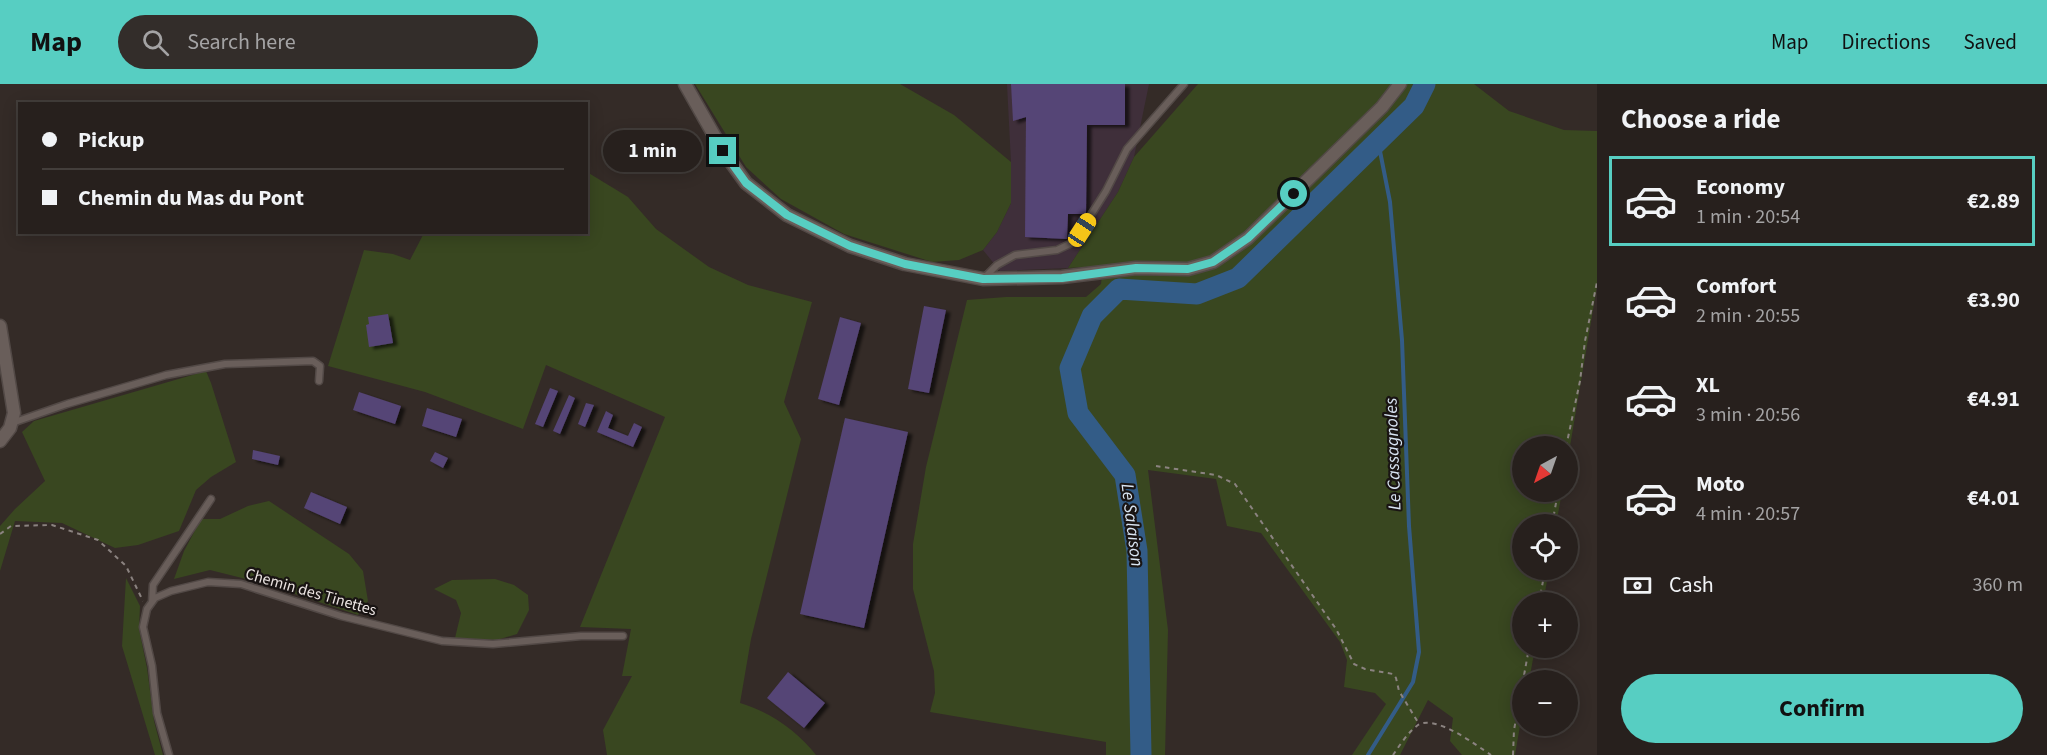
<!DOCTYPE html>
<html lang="en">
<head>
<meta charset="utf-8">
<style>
  body { margin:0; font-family:"Source Sans 3",sans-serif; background:#332d2a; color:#f1f3f6; height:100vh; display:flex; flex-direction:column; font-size:22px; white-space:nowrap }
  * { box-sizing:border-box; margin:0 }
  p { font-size:20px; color:#a4a3a4 }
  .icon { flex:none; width:33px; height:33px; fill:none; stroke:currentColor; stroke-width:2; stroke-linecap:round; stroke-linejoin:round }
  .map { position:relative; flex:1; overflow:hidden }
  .side { display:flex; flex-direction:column; background:#27201d; width:450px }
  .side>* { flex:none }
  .hud { position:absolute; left:18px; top:18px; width:570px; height:132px; border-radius:0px; box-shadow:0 3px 15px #0003,0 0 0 2px #433e3b; display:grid; align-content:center; height:132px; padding:0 24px; background:#27201d }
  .needle { width:39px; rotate:220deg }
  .controls { position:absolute; left:1512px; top:352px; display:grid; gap:12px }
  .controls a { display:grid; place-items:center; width:66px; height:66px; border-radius:50%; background:#27201d; box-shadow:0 3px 15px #0003,0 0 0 2px #433e3b; font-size:30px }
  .end { position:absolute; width:27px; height:27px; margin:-14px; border:8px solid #57cec2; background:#111; box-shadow:0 0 0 3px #111 }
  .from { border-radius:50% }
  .bubble { position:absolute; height:42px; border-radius:21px; background:#27201d; box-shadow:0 3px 15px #0003,0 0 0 2px #433e3b; font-size:20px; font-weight:700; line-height:42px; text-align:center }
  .car { position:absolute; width:18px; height:36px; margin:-18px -9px; border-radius:8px; box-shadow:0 0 4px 2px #0007; background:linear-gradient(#f5c518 24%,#345 0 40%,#f5c518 0 76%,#345 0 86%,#f5c518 0) }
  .hud b { display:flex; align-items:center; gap:21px; height:57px; font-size:22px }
  .hud b+b { border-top:2px solid #433e3b }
  .hud i { width:15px; height:15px; background:#f1f3f6 }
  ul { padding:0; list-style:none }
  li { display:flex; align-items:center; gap:18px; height:90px; margin:0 12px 9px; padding:0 12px; border:3px solid transparent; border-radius:0px }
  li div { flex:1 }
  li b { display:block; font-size:22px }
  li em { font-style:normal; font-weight:700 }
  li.on { border-color:#57cec2 }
  li>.icon { width:54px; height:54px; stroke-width:1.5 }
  h2 { padding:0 24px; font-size:27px; line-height:72px }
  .pay { display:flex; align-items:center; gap:15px; height:66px; padding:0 24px; font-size:22px }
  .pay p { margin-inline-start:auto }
  .primary-button { display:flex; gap:12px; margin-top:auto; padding:12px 24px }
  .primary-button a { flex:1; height:69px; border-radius:36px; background:#57cec2; color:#111; font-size:24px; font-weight:700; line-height:69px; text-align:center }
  header { display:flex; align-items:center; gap:36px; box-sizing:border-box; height:84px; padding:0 30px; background:#57cec2; color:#111 }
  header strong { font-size:28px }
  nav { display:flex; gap:33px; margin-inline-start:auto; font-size:21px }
  .search { width:420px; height:54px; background:#332d2a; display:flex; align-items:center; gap:15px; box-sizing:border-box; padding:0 21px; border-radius:33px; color:#a4a3a4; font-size:22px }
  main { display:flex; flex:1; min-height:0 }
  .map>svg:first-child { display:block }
  .industrial { fill:#3f2f3a }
  .green { fill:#394720 }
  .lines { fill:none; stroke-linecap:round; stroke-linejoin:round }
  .stream { stroke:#335c87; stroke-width:4 }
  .river { stroke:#335c87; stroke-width:21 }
  .building { fill:#554476; filter:url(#shadow) }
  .lane-casing { stroke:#524946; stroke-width:9 }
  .street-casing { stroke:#524946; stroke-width:15 }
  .path { stroke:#8b8380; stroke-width:2; stroke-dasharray:4.5 4.5; stroke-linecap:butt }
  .lane { stroke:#695e5a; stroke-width:6 }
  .street { stroke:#695e5a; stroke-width:12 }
  .route { stroke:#57cec2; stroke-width:8 }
  .labels { text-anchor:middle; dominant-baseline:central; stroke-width:4.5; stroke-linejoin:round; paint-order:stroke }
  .street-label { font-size:16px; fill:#eae3e1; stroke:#191413 }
  .water-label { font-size:18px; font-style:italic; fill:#d9e5f3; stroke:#191413 }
</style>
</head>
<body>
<header>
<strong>Map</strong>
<div class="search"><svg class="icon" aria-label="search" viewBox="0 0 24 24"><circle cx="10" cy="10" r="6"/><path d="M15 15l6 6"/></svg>Search here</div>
<nav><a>Map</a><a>Directions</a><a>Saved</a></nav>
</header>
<main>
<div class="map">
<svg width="1597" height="671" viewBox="0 0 1597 671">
  <defs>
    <filter id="shadow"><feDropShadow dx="4.5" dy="2.5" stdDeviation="1.5" flood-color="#0009"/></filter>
  </defs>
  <rect width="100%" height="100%" fill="#342b27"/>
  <path class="industrial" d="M1007 0H1149L1134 73 1118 108 1068 184 1000 187 983 166 997 148 1011 119V78Z"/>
  <path class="green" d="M695 0H900L954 31 1011 78V119L997 148 983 166 959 176 932 178 844 150 781 115 746 83Z
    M1198 0H1474L1509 27 1564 46 1597 47V202L1568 374V363H1522V408H1562L1556 441H1522V486H1549L1543 519H1522V564H1535L1529 597H1522V630L1515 671H1462L1450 657 1453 634 1428 616 1400 671H1352L1386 620 1375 609 1344 603 1347 576 1340 558 1261 449 1227 442 1216 395 1148 386 1168 546 1165 671H1106V658L930 628 935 609 934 587 913 505V460L926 383 967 216 1006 213H1086L1101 200 1103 182 1068 184 1118 108 1134 73Z
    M587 88 628 113 656 145 709 183 748 201 812 218 784 318 801 355 751 555 740 619C770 628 797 647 816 671H607L603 646 632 592H622L631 545 580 543 665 333 546 281 523 345 425 308 328 282 364 166 393 170 410 176 424 149 586 148Z
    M206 287 211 299 236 378 211 393 196 406 179 447 138 461 115 464 62 439 15 437 0 487V442L15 425 45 397 22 348 34 337Z
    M269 417 349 470 363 487 368 517 358 531 262 499 210 486 174 495 184 467 201 435H220L248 422Z
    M126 494 140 522 139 545 147 584 154 637 163 671H155L122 562Z
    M495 495 514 501 528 511 529 526 517 550 497 556 455 554 461 529 456 516 434 505 452 496Z"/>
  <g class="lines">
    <path class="stream" d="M1368 671 1413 598 1419 568 1409 442 1402 256 1390 118 1378 57"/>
    <path class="river" d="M1141 671 1137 467 1125 391 1078 329 1070 284 1092 232 1119 205 1197 210 1238 194 1414 22 1425 0"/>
  </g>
  <path class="building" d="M1011 0H1125V41H1087L1086 130H1068L1067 155 1025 153 1026 33 1013 37Z
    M924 222 946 226 929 309 908 305Z
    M388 230 393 259 369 263 366 241 369 240 368 233Z
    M840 233 861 239 839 321 818 315Z
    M550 304 558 307 543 343 535 340Z
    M359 308 401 322 395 340 353 326Z
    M569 311 575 314 560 350 553 347Z
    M586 319 594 321 585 343 578 340Z
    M427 324 462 335 456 353 422 342Z
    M606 327 613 331 608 344 628 352 634 339 642 343 633 363 597 348Z
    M845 334 908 348 864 544 800 530Z
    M253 366 280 372 278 381 252 375Z
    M435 368 448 374 443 384 430 377Z
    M311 408 347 423 340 440 304 424Z
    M788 588 825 619 804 644 767 614Z"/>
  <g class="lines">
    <defs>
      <path id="lane" d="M984 194 997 181 1015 171 1057 166 1074 158 1106 107 1127 65 1184 0
        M12 339 67 320 166 291 225 280 313 277 320 282 319 297
        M152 518 153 501 211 415
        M169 671 157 629 152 582 143 543 147 525 155 514 171 507 208 498 241 500 341 532 442 557 493 560 581 552H623"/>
      <path id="street" d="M685 0 723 67 746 99 787 131 850 162 905 180 983 195 1062 193 1136 184 1188 185 1213 178 1248 154 1382 23 1400 0
        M0 242 14 329 10 344 0 357"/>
    </defs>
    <use href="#lane" class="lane-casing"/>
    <use href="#street" class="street-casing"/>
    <path class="path" d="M1566 363 1580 297 1585 257 1597 198
      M1156 382 1216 391 1235 400 1336 545 1354 580 1365 585 1393 590 1396 594 1399 607 1419 640
      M1552 441 1558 408
      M0 450 11 442 52 441 98 456 126 482 143 517
      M1539 519 1545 486
      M1393 671C1400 661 1408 648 1418 641 1435 630 1476 661 1491 671
      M1513 671 1514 646 1529 564"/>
    <use href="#lane" class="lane"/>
    <use href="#street" class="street"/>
  </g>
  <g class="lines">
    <path class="route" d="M723 67 746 99 787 131 850 162 905 180 983 195 1062 194 1136 184 1188 185 1213 178 1248 154 1294 110"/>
  </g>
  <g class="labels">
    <g class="street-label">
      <text transform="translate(311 508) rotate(16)">Chemin des Tinettes</text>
    </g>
    <g class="water-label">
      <text transform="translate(1393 370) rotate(-92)">Le Cassagnoles</text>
      <text transform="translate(1132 441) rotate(83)">Le Salaison</text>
    </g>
  </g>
</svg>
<div class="controls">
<a><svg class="needle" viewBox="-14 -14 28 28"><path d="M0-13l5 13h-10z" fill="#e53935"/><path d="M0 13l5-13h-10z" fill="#a4a3a4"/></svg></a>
<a><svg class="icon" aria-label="locate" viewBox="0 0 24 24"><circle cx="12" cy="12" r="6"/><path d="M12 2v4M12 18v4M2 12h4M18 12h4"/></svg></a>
<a>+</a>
<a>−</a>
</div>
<i class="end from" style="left:1294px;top:110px"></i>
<i class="end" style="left:723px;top:67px"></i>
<div class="bubble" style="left:603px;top:46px;width:99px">1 min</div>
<i class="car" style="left:1082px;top:146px;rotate:33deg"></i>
<div class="hud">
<b><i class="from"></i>Pickup</b>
<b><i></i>Chemin du Mas du Pont</b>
</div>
</div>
<section class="side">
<h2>Choose a ride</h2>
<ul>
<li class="on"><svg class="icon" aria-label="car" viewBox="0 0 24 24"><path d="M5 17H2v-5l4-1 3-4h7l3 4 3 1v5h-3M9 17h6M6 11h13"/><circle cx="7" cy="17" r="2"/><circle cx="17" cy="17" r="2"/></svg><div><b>Economy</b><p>1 min · 20:54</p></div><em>€2.89</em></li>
<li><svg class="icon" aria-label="car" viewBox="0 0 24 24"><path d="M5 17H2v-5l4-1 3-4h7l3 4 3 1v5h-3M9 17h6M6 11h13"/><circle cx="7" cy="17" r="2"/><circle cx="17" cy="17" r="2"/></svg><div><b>Comfort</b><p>2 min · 20:55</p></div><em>€3.90</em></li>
<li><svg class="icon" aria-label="car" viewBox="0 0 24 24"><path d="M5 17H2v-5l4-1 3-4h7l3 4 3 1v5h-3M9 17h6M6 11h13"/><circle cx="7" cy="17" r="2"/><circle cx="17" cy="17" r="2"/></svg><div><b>XL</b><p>3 min · 20:56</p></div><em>€4.91</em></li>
<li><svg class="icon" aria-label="car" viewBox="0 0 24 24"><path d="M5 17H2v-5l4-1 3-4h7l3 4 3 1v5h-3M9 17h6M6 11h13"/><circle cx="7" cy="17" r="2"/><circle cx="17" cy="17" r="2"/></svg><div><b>Moto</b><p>4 min · 20:57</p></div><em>€4.01</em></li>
</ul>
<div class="pay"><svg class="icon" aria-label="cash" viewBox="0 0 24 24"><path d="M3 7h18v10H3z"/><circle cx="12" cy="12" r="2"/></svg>Cash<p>360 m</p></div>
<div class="primary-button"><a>Confirm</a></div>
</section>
</main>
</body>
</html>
